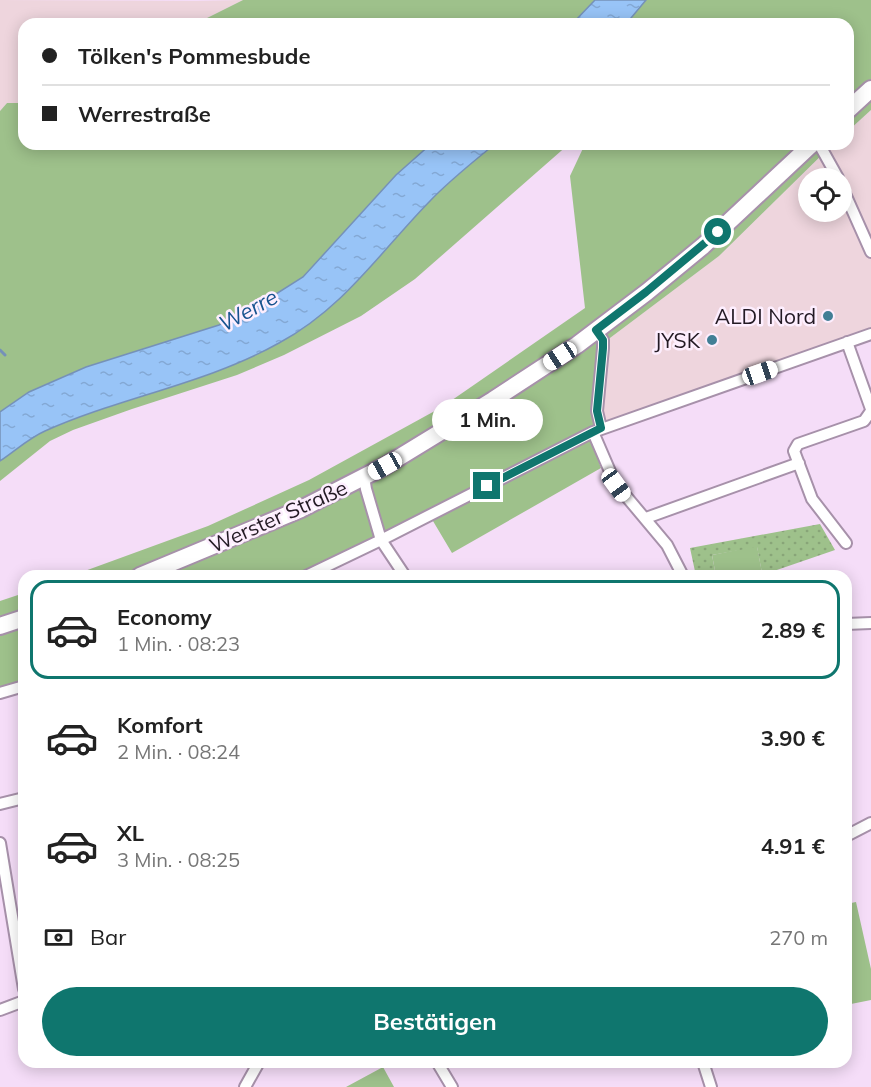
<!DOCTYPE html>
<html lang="de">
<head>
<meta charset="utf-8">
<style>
  body { margin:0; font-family:Mulish,sans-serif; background:#f2f2f2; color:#222; height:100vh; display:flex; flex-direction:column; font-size:22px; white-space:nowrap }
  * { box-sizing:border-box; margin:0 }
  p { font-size:20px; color:#767676 }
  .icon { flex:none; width:33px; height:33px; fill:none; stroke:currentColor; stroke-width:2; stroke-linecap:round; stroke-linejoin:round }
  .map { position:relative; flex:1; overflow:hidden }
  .details { position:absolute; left:18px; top:570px; width:834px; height:498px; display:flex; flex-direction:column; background:#fff; border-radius:18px; box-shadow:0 3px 15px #0003 }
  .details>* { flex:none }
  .guide { position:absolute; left:18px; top:18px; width:836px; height:132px; border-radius:18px; box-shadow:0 3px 15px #0003; display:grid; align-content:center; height:132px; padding:0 24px; background:#fff }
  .buttons { position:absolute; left:798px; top:168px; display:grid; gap:12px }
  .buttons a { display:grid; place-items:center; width:54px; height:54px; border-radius:50%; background:#fff; box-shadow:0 3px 15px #0003; font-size:30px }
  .end { position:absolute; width:27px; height:27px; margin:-14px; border:8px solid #0f766e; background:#fff; box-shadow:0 0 0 3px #fff }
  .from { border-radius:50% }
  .bubble { position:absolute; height:42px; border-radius:21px; background:#fff; box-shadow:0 3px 15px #0003; font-size:20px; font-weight:700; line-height:42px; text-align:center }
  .car { position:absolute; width:18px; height:36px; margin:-18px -9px; border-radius:8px; box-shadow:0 0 4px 2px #0007; background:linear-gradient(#fff 24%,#345 0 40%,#fff 0 76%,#345 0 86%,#fff 0) }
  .guide b { display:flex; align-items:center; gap:21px; height:57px; font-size:22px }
  .guide b+b { border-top:2px solid #e0e0e0 }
  .guide i { width:15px; height:15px; background:#222 }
  ul { padding:10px 0 0; list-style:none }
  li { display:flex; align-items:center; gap:18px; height:99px; margin:0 12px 9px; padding:0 12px; border:3px solid transparent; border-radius:18px }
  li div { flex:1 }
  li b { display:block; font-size:22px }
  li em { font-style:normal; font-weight:700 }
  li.on { border-color:#0f766e }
  li>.icon { width:54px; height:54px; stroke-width:1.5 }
  .pay { display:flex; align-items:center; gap:15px; height:66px; padding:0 24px; font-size:22px }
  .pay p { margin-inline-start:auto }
  .action { display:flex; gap:12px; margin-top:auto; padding:12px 24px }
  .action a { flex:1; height:69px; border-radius:36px; background:#0f766e; color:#fff; font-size:24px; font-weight:700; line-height:69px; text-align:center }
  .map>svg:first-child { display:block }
  .commercial { fill:#eed5dd; fill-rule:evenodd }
  .grass { fill:#9ec18b }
  .park { fill:url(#park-dots) }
  .water { fill:url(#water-ripples); stroke:#7591b8; stroke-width:1.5 }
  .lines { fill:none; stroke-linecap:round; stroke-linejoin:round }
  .stream { stroke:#7591b8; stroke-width:3 }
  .street-casing { stroke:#a791aa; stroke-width:14 }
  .secondary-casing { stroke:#a791aa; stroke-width:20 }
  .street { stroke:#fff; stroke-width:10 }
  .secondary { stroke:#fff; stroke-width:16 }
  .route { stroke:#0f766e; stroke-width:8 }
  .poi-dot { fill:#417f95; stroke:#fdeefe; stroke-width:2 }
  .labels { text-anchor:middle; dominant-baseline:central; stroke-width:5; stroke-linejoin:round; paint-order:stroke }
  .poi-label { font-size:21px; fill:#231a24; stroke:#fdeefe; text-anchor:end }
  .street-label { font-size:21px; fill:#231a24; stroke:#fdeefe }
  .water-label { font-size:22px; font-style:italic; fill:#17538f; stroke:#fdeefe }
</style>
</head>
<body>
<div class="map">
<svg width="871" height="1087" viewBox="0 0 871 1087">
  <defs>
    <pattern id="park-dots" width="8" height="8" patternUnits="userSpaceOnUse" patternTransform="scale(1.5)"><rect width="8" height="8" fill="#9ec18b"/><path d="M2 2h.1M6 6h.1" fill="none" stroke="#88a578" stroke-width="1.8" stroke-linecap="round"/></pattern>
    <pattern id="water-ripples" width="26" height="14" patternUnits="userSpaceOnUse" patternTransform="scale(1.5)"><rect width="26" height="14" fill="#98c4f7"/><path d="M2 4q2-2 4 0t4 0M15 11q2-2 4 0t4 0" fill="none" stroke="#83a8d4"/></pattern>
  </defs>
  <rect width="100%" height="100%" fill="#f5ddf8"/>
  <path class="commercial" d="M0 0 196 1 243 0 195 24H24V103H7L0 111Z
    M871 110V330L593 425V402L602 344 719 256 833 144H848V131ZM808 178H842V212H808Z"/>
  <path class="grass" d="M243 0H595L572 24H195Z
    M646 0H871V110L848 131V24H626Z
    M7 103H24V144H431L396 175 303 277 257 306 220 325 86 367 29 392 0 412V111Z
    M495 144H569L415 279 361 316 284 355 237 375 132 409 73 430 50 441 0 481V461C15 451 29 438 45 431 121 397 206 384 279 343 344 308 380 252 430 201 450 180 473 162 495 144Z
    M585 144H833L719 256 602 344 593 402V425L587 428 601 468 452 553 430 516 307 576H71L208 526 309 480 442 407 585 308 570 176Z
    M757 546 762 573 749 576H716L712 555Z
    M24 593V685L0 691V601Z
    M856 902 871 969V1000L846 1005V904Z
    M383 1067 394 1087H346Z"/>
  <path class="park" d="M820 524 835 550 771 572 772 576H749L762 573 757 547 712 555 716 576H696L690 548Z"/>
  <path class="water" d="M595 0H646L626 24H572Z
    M431 144H495C473 162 450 180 430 201 380 252 344 308 279 343 206 384 121 397 45 431 29 438 15 451 0 461V412L29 392 86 367 219 325 257 306 303 277 396 175Z"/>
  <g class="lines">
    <path class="stream" d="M0 350 5 355"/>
    <defs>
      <path id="street" d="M819 144 838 178
        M842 187 871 252
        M596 330 603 340V348L597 411 601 428
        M847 342 871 409
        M593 432 615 483 667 545 683 576
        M364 477 366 489 381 540 405 576
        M646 518 799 463
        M846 543 812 499 794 451 798 444 864 421 871 411
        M306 576 381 540 593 432 871 334
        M846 624 871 623
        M0 693 24 686
        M0 804 24 798
        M846 836 871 823
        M0 843 24 989
        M0 1010 24 1001
        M437 1062 452 1087
        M703 1062 711 1087
        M245 1087 259 1062"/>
      <path id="secondary" d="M848 110 871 89
        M140 576 301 509 385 466 493 400 577 345 647 292 703 246 812 144
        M0 626 24 618"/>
    </defs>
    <use href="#street" class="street-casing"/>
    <use href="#secondary" class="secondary-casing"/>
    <use href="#street" class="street"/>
    <use href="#secondary" class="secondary"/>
  </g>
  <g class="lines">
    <path class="route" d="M487 486 601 428 597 411 603 348V340L596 330 646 292 718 232"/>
  </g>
  <g class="poi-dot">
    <circle cx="828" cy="316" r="6"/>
    <circle cx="712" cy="340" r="6"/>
  </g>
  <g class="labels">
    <g class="poi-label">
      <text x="816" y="316">ALDI Nord</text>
      <text x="700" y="340">JYSK</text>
    </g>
    <g class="street-label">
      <text transform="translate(278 516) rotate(-24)">Werster Straße</text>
    </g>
    <g class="water-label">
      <text transform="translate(248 310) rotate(-29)">Werre</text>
    </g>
  </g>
</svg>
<div class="buttons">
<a><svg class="icon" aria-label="locate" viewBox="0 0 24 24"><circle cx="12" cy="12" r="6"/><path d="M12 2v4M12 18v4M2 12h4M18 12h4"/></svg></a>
</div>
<i class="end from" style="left:718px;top:232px"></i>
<i class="end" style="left:487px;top:486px"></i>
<div class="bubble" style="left:432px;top:399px;width:111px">1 Min.</div>
<i class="car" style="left:560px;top:356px;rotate:237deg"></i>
<i class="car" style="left:760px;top:373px;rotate:71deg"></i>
<i class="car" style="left:385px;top:466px;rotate:241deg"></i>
<i class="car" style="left:616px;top:485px;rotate:144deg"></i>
<div class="guide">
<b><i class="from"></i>Tölken's Pommesbude</b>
<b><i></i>Werrestraße</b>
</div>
<section class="details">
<ul>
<li class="on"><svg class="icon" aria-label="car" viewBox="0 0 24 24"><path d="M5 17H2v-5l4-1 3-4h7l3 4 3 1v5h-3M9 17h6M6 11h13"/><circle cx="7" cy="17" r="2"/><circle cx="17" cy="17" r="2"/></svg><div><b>Economy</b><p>1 Min. · 08:23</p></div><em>2.89 €</em></li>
<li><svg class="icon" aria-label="car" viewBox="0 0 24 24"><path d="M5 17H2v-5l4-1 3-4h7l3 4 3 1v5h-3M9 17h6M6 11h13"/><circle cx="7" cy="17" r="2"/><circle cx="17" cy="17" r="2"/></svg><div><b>Komfort</b><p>2 Min. · 08:24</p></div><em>3.90 €</em></li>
<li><svg class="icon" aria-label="car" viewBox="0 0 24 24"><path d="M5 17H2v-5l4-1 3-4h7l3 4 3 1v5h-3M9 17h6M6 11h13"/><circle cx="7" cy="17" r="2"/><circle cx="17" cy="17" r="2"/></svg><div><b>XL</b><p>3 Min. · 08:25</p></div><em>4.91 €</em></li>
</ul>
<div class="pay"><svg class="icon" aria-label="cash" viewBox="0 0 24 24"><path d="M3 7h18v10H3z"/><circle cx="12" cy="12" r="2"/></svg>Bar<p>270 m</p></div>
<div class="action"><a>Bestätigen</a></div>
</section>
</div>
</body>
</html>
